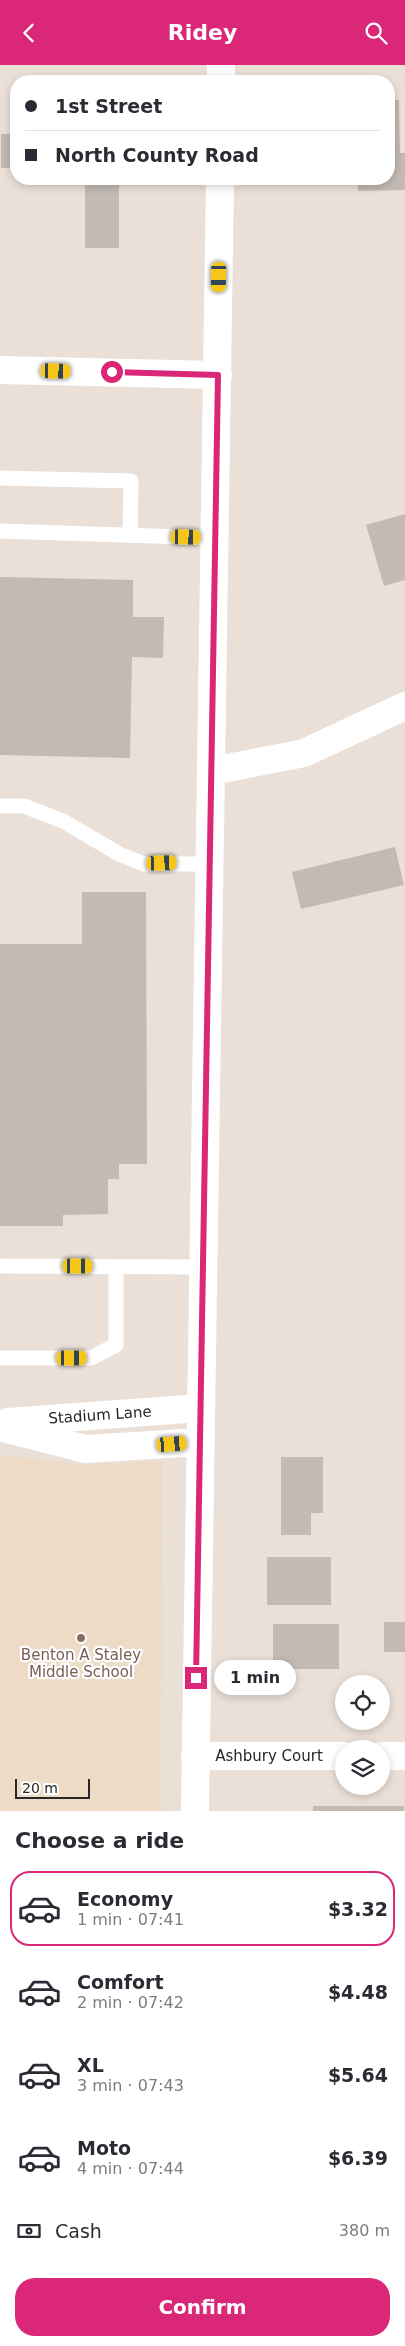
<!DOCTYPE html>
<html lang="en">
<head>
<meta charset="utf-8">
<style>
  body { margin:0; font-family:"DejaVu Sans",sans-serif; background:#f7f7f7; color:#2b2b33; height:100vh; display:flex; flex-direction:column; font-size:19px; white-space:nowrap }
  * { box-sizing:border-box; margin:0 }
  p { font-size:16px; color:#7c7c81 }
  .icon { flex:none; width:28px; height:28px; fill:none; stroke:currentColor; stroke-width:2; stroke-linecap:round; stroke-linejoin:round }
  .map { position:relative; height:1746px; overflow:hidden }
  .panel { display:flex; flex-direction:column; background:#fff; flex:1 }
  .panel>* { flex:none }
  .top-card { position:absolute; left:10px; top:10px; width:385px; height:110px; border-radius:20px; box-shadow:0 2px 8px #0003; display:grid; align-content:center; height:110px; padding:0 15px; background:#fff }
  .buttons { position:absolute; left:335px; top:1610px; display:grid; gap:10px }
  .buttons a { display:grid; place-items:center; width:55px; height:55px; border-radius:50%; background:#fff; box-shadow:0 2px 8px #0003; font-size:25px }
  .scale { position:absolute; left:15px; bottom:12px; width:75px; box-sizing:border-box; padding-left:5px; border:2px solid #272727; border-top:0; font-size:14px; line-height:18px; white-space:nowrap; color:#272727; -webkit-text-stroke:4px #fff; paint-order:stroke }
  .end { position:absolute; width:22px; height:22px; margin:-11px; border:6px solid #db2777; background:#fff; box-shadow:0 0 0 2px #fff }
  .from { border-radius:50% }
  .bubble { position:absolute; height:35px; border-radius:18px; background:#fff; box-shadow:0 2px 8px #0003; font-size:16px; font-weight:700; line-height:35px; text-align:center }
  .car { position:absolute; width:15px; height:30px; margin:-15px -8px; border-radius:6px; box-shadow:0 0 4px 1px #0007; background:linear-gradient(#f5c518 24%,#345 0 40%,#f5c518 0 76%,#345 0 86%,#f5c518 0) }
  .top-card b { display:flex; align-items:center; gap:18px; height:48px; font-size:19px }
  .top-card b+b { border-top:1px solid #e1e1e2 }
  .top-card i { width:12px; height:12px; background:#2b2b33 }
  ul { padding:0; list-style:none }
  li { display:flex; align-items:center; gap:15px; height:75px; margin:0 10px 8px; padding:0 5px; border:2px solid transparent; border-radius:20px }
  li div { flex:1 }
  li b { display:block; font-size:19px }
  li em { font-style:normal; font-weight:700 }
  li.on { border-color:#db2777 }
  li>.icon { width:45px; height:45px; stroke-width:1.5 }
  h2 { padding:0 15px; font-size:22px; line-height:60px }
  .pay { display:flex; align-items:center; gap:12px; height:55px; padding:0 15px; font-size:19px }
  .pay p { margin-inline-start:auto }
  .primary-button { display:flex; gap:10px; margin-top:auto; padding:10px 15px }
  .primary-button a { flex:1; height:58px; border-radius:20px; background:#db2777; color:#fff; font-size:20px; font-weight:700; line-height:58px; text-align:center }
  header { display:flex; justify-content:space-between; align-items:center; height:65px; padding:0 15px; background:#db2777; color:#fff; font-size:22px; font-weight:700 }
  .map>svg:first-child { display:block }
  .education { fill:#eedbc5 }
  .building { fill:#c2bab4 }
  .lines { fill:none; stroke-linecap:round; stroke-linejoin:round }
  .service { stroke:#fff; stroke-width:15 }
  .minor { stroke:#fff; stroke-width:28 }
  .tertiary { stroke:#fff; stroke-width:28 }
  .route { stroke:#db2777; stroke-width:6 }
  .education-dot { fill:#8d6e63; stroke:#fff; stroke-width:2 }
  .labels { text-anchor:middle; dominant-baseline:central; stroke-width:4.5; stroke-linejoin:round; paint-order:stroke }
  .street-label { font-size:15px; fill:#272727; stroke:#fff }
  .education-label { font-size:15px; fill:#785e54; stroke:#fff }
</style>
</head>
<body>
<header><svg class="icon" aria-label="back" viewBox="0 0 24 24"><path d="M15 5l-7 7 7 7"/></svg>Ridey<svg class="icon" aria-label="search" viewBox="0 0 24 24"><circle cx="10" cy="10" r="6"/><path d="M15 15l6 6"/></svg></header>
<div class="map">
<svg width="405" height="1746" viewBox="0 0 405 1746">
  <rect width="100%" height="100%" fill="#ebe0d7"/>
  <path class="education" d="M0 1390 83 1400 162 1396 161 1746H0Z"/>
  <path class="building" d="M389 35H399L400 88H405V125L358 126V114H389Z
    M1 69H16V103H1Z
    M85 115H119V183H85Z
    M405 449V515L384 521 366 460Z
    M0 512 133 515V552H164L163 593 132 592 130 693 0 690Z
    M395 782 404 820 301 844 292 807Z
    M82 827H146L147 1099H119V1114H108V1149L63 1150V1161H0V879H82Z
    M281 1392H323V1448H311V1470H281Z
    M267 1492H331V1540H267Z
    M384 1557H405V1587H384Z
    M273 1559H339V1604H273Z
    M313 1741H404V1746H313Z"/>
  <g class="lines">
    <path class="service" d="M0 413 131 416 130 470
      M0 466 215 473
      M0 741H24L63 756 119 789 144 799H210
      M0 1201 203 1202
      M0 1293H91L116 1280V1202"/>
    <path class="minor" d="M0 305 218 310
      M212 706 304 688 405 641
      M8 1357 201 1343
      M0 1362 85 1384 200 1377
      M195 1691H344
      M381 1691H405"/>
    <path class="tertiary" d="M221 16V0
      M195 1746 220 114"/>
  </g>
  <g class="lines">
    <path class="route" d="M112 307 218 310 196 1613"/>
  </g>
  <circle class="education-dot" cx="81" cy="1573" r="5"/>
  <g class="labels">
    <g class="street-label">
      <text transform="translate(100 1350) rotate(-4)">Stadium Lane</text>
      <text x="269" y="1691">Ashbury Court</text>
    </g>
    <g class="education-label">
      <text x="81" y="1590">Benton A Staley<tspan x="81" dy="17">Middle School</tspan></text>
    </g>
  </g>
</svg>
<div class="buttons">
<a><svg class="icon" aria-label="locate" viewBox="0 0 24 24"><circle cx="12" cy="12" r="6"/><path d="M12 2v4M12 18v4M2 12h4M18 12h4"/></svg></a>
<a><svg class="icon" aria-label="layers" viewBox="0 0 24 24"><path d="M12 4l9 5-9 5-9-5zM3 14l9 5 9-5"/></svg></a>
</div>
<div class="scale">20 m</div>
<i class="end from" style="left:112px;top:307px"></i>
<i class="end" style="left:196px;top:1613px"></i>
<div class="bubble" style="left:214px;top:1595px;width:82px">1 min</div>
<i class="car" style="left:219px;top:212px;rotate:181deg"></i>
<i class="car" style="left:56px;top:306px;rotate:91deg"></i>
<i class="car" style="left:186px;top:472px;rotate:91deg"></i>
<i class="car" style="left:162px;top:798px;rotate:88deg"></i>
<i class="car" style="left:78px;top:1201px;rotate:90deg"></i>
<i class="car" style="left:72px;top:1293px;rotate:90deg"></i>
<i class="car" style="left:172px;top:1379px;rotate:86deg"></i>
<div class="top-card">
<b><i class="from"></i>1st Street</b>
<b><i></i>North County Road</b>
</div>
</div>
<section class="panel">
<h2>Choose a ride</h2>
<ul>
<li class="on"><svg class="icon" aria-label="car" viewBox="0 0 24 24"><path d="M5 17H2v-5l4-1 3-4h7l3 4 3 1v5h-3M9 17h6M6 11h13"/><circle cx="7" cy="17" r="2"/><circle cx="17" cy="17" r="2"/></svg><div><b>Economy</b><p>1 min · 07:41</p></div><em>$3.32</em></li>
<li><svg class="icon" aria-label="car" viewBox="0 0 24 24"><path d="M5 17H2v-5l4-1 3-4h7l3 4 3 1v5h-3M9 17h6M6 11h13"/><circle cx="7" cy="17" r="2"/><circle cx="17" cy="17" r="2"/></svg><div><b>Comfort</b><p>2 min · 07:42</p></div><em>$4.48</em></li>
<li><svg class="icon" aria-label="car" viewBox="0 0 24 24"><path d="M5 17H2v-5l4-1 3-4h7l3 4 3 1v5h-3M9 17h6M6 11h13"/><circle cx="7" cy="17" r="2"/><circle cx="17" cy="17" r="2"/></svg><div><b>XL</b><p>3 min · 07:43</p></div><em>$5.64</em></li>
<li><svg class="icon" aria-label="car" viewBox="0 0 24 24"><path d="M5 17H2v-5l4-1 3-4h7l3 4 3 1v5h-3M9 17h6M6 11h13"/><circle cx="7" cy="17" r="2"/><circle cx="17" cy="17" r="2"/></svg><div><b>Moto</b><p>4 min · 07:44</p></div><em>$6.39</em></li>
</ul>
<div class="pay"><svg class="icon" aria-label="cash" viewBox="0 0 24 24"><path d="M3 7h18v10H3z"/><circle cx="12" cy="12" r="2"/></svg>Cash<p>380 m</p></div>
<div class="primary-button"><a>Confirm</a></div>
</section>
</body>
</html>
